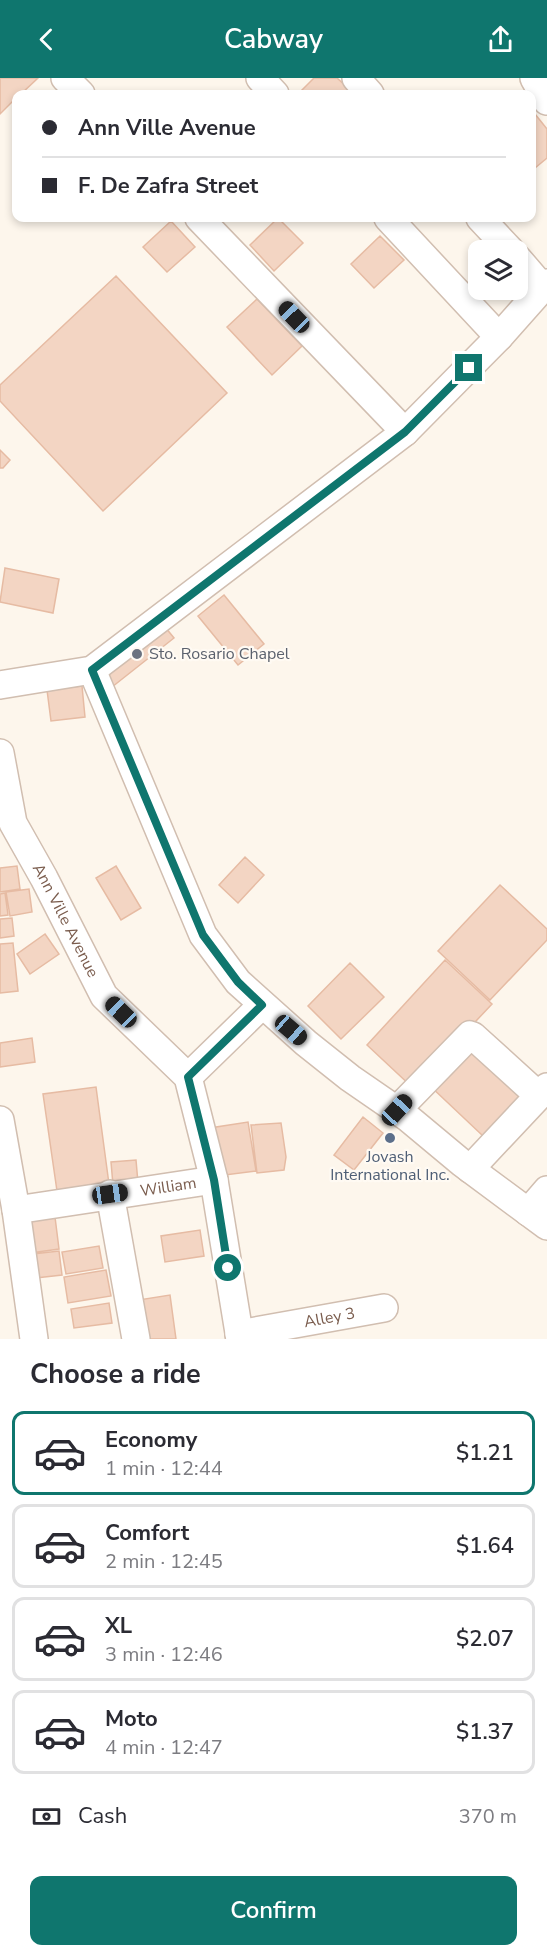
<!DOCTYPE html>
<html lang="en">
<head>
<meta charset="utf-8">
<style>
  body { margin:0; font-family:"Nunito Sans",sans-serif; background:#f7f7f7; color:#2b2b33; height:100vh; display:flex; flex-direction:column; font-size:22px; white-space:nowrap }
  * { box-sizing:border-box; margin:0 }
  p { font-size:20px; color:#7c7c81 }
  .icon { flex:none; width:33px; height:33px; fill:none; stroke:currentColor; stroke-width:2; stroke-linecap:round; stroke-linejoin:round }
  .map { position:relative; height:1261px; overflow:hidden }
  .drawer { display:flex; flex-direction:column; background:#fff; flex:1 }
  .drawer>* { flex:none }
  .banner { position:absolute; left:12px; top:12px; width:524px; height:132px; border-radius:12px; box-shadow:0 3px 9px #0003; display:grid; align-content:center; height:132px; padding:0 30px; background:#fff }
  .controls { position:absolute; left:468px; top:162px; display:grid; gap:12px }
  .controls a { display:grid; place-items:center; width:60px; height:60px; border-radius:12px; background:#fff; box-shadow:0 3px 9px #0003; font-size:30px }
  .end { position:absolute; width:27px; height:27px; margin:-14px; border:8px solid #0f766e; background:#fff; box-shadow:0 0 0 3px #fff }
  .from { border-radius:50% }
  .car { position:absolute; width:18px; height:36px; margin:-18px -9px; border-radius:8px; box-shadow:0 0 4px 2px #0007; background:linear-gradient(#222 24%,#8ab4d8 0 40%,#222 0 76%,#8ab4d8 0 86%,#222 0) }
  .banner b { display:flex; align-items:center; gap:21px; height:57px; font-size:22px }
  .banner b+b { border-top:2px solid #e1e1e2 }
  .banner i { width:15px; height:15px; background:#2b2b33 }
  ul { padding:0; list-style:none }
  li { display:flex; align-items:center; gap:18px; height:84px; margin:0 12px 9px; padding:0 18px; border:3px solid #e1e1e2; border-radius:12px }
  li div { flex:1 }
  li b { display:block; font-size:22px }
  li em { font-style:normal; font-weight:600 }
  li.on { border-color:#0f766e }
  li>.icon { width:54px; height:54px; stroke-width:1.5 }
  h2 { padding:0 30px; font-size:27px; line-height:72px }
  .pay { display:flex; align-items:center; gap:15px; height:66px; padding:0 30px; font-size:22px }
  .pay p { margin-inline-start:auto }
  .cta { display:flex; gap:12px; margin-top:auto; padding:12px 30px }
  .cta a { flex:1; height:69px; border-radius:12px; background:#0f766e; color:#fff; font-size:24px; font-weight:600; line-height:69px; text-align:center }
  header { display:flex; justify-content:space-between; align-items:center; height:78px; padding:0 30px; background:#0f766e; color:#fff; font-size:27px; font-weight:600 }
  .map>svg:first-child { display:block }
  .building { fill:#f3d5c3; stroke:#e6bba3; stroke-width:1.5 }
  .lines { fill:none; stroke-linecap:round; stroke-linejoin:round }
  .minor-casing { stroke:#d1beb0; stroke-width:30 }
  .minor { stroke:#fff; stroke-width:27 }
  .route { stroke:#0f766e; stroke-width:8 }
  .worship-dot { fill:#6b7280; stroke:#fffaf3; stroke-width:2 }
  .service-dot { fill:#5c6f8a; stroke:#fffaf3; stroke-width:2 }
  .labels { text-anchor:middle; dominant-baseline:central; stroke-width:4.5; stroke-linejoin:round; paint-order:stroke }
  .worship-label { font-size:16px; fill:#5b616d; stroke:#fffaf3; text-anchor:start }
  .street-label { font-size:16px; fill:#7a5c4d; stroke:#fffaf3 }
  .service-label { font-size:16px; fill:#4e5e75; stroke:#fffaf3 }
</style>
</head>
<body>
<header><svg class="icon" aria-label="back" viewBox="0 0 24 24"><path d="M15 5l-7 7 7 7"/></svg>Cabway<svg class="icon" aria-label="share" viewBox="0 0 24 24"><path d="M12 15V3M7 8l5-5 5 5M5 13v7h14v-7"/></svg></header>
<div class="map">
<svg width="547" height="1261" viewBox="0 0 547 1261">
  <rect width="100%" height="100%" fill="#fdf6ec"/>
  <path class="building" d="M0 0H38L21 16H16V20L0 36Z
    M314 0H337L349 11 344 16H298Z
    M535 36 547 51V80L535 90 531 85V39Z
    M278 140 303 165 274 193 250 167Z
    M171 143 195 169 167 194 143 169Z
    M380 158 404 182 374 210 351 186Z
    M116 198 227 315 103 433 0 323V307Z
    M257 221 302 268 272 297 227 249Z
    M0 372 10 382 3 390H0Z
    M5 490 59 501 53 535 0 524Z
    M224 517 264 566 238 587 198 538Z
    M161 544 174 560 112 609 99 592Z
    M82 608 85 639 51 643 47 612Z
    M245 779 264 797 238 825 219 807Z
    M17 788 20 811 0 814V790Z
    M116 788 141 830 121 842 96 800Z
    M500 807 547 851V862L490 922 438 873Z
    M29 811 32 834 10 838 6 814Z
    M5 815 8 837 0 838V816Z
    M12 840 14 858 0 860V841Z
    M45 856 59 876 30 896 17 876Z
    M13 865 18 913 0 915V866Z
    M445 882 492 926 413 1010 367 967Z
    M350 885 384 919 341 961 308 928Z
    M32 960 35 984 0 989V965Z
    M465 966 521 1018 483 1058 428 1006Z
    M96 1009 109 1106 57 1113 43 1016Z
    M363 1039 383 1055 354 1092 334 1077Z
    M248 1044 256 1093 217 1098 210 1050Z
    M281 1045 286 1079 284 1092 257 1095 251 1047Z
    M136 1082 138 1105 113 1107 111 1084Z
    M55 1139 59 1171 23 1176 18 1144Z
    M200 1152 204 1178 165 1184 161 1158Z
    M99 1168 103 1190 66 1196 62 1174Z
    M59 1173 62 1197 27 1201 24 1177Z
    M106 1192 111 1218 68 1225 64 1199Z
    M170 1217 176 1261H140L132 1223Z
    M109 1225 112 1245 74 1250 71 1231Z"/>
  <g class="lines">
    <defs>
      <g id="minor">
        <path d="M65 0 81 16"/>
        <path d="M260 0 275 16"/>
        <path d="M356 0 370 16"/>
        <path d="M534 0 547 23"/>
        <path d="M199 140 405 354"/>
        <path d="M388 140 499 259"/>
        <path d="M480 140 510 172"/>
        <path d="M518 181 543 210"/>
        <path d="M92 592 203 857 238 904 306 965 350 1000 408 1040 462 1085 547 1148"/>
        <path d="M0 607 92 592 405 354 499 259 547 205"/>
        <path id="s1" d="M0 675 13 745 44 800 104 918 188 999 214 1102 240 1261"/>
        <path d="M188 999 262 927"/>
        <path d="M397 1032 470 957 473 958 538 1017"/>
        <path d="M0 1042 16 1132 34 1261"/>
        <path d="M470 1091 547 1009"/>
        <path d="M110 1116 136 1261"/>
        <path id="s2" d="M16 1132 214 1102"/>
        <path d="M528 1134 547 1112"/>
        <path id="s3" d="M239 1256 384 1230"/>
      </g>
    </defs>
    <use href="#minor" class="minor-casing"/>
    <use href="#minor" class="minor"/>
  </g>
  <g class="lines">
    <path class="route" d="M228 1190 214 1102 188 999 262 927 238 904 203 857 92 592 405 354 469 290"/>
  </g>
  <circle class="worship-dot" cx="137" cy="576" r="6"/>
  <circle class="service-dot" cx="390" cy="1060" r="6"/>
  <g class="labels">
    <g class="worship-label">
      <text x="149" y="576">Sto. Rosario Chapel</text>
    </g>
    <g class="street-label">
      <text stroke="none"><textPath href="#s1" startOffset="182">Ann Ville Avenue</textPath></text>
      <text stroke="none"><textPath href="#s2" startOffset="154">William</textPath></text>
      <text stroke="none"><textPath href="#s3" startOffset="92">Alley 3</textPath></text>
    </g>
    <g class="service-label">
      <text x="390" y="1079">Jovash<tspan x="390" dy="18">International Inc.</tspan></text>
    </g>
  </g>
</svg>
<div class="controls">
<a><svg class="icon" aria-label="layers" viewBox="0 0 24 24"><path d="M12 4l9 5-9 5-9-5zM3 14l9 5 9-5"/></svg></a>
</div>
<i class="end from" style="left:228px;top:1190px"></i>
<i class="end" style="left:469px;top:290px"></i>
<i class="car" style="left:294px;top:239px;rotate:316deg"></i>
<i class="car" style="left:121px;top:934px;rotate:314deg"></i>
<i class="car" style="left:291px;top:952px;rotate:131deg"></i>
<i class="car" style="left:397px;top:1032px;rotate:43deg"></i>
<i class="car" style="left:110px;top:1116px;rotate:82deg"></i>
<div class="banner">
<b><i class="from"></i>Ann Ville Avenue</b>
<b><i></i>F. De Zafra Street</b>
</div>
</div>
<section class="drawer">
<h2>Choose a ride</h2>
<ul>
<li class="on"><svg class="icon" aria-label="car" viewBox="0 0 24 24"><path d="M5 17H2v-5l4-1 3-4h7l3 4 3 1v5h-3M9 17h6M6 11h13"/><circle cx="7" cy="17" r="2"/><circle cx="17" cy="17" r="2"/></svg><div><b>Economy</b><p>1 min · 12:44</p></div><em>$1.21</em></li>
<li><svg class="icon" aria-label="car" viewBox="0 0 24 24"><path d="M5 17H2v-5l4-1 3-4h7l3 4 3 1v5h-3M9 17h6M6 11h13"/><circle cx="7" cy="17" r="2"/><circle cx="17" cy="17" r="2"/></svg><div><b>Comfort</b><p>2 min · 12:45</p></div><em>$1.64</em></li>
<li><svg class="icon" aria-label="car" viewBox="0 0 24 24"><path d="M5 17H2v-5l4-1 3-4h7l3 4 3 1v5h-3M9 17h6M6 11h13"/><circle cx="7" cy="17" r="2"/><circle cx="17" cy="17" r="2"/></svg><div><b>XL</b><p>3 min · 12:46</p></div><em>$2.07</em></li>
<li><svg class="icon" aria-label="car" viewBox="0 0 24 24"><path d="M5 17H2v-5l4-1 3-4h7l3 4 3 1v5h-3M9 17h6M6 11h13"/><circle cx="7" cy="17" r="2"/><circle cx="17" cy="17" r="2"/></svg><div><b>Moto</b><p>4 min · 12:47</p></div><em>$1.37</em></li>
</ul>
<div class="pay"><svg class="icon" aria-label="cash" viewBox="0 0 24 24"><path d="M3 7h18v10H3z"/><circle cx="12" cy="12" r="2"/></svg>Cash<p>370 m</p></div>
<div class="cta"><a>Confirm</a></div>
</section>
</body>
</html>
